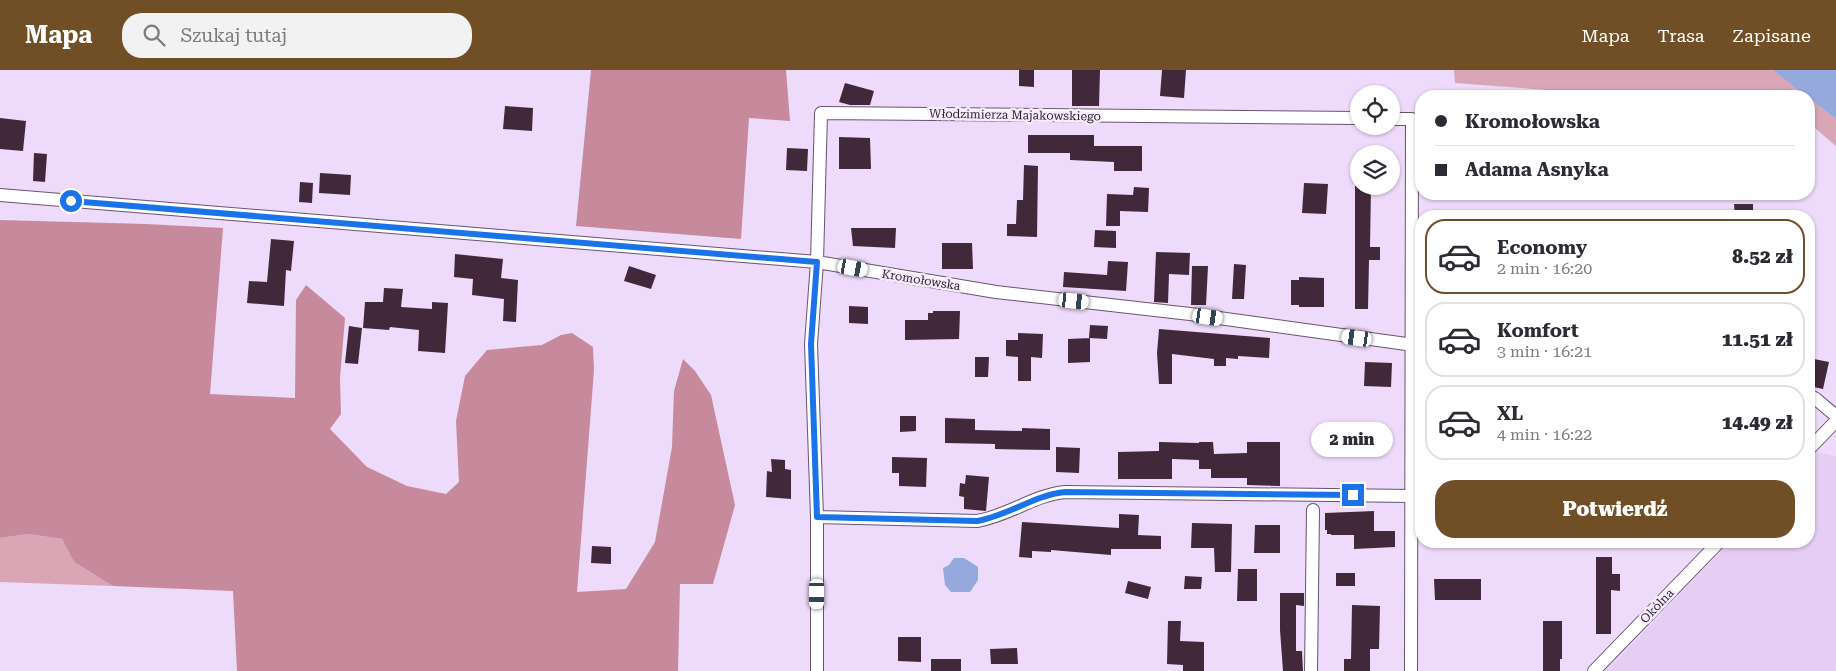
<!DOCTYPE html>
<html lang="pl">
<head>
<meta charset="utf-8">
<style>
  body { margin:0; font-family:"Roboto Serif",serif; background:#f2f2f3; color:#2b2b33; height:100vh; display:flex; flex-direction:column; font-size:19px; white-space:nowrap }
  * { box-sizing:border-box; margin:0 }
  p { font-size:16px; color:#7c7c81 }
  .icon { flex:none; width:28px; height:28px; fill:none; stroke:currentColor; stroke-width:2; stroke-linecap:round; stroke-linejoin:round }
  .map { position:relative; flex:1; overflow:hidden }
  .sheet { position:absolute; left:1415px; top:140px; width:400px; height:338px; display:flex; flex-direction:column; background:#fff; border-radius:20px; box-shadow:0 1px 4px #0004 }
  .sheet>* { flex:none }
  .guide { position:absolute; left:1415px; top:20px; width:400px; height:110px; border-radius:20px; box-shadow:0 1px 4px #0004; display:grid; align-content:center; height:110px; padding:0 20px; background:#fff }
  .fabs { position:absolute; left:1350px; top:15px; display:grid; gap:10px }
  .fabs a { display:grid; place-items:center; width:50px; height:50px; border-radius:50%; background:#fff; box-shadow:0 1px 4px #0004; font-size:25px }
  .end { position:absolute; width:22px; height:22px; margin:-11px; border:6px solid #1a73e8; background:#fff; box-shadow:0 0 0 2px #fff }
  .from { border-radius:50% }
  .bubble { position:absolute; height:35px; border-radius:18px; background:#fff; box-shadow:0 1px 4px #0004; font-size:16px; font-weight:800; line-height:35px; text-align:center }
  .car { position:absolute; width:15px; height:30px; margin:-15px -8px; border-radius:6px; box-shadow:0 0 4px 1px #0007; background:linear-gradient(#fff 24%,#345 0 40%,#fff 0 76%,#345 0 86%,#fff 0) }
  .guide b { display:flex; align-items:center; gap:18px; height:48px; font-size:19px }
  .guide b+b { border-top:1px solid #e1e1e2 }
  .guide i { width:12px; height:12px; background:#2b2b33 }
  ul { padding:9px 0 0; list-style:none }
  li { display:flex; align-items:center; gap:15px; height:75px; margin:0 10px 8px; padding:0 10px; border:2px solid #e1e1e2; border-radius:20px }
  li div { flex:1 }
  li b { display:block; font-size:19px }
  li em { font-style:normal; font-weight:800 }
  li.on { border-color:#704e26 }
  li>.icon { width:45px; height:45px; stroke-width:1.5 }
  .primary-button { display:flex; gap:10px; margin-top:auto; padding:10px 20px }
  .primary-button a { flex:1; height:58px; border-radius:20px; background:#704e26; color:#fff; font-size:20px; font-weight:800; line-height:58px; text-align:center }
  header { display:flex; align-items:center; gap:30px; box-sizing:border-box; height:70px; padding:0 25px; background:#704e26; color:#fff }
  header strong { font-size:24px }
  nav { display:flex; gap:28px; margin-inline-start:auto; font-size:18px }
  .search { width:350px; height:45px; background:#f2f2f3; display:flex; align-items:center; gap:12px; box-sizing:border-box; padding:0 18px; border-radius:20px; color:#7c7c81; font-size:19px }
  .map>svg:first-child { display:block }
  .built { fill:#e6cdf3 }
  .green { fill:#d8a6b5 }
  .forest { fill:#c68a9c }
  .water { fill:#95a9dc }
  .building { fill:#42283b }
  .lines { fill:none; stroke-linecap:round; stroke-linejoin:round }
  .minor-casing { stroke:#675570; stroke-width:14 }
  .minor { stroke:#fff; stroke-width:12 }
  .route { stroke:#1a73e8; stroke-width:6 }
  .labels { text-anchor:middle; dominant-baseline:central; stroke-width:5; stroke-linejoin:round; paint-order:stroke }
  .street-label { font-size:12px; fill:#271f2b; stroke:#f7ebfe }
</style>
</head>
<body>
<header>
<strong>Mapa</strong>
<div class="search"><svg class="icon" aria-label="search" viewBox="0 0 24 24"><circle cx="10" cy="10" r="6"/><path d="M15 15l6 6"/></svg>Szukaj tutaj</div>
<nav><a>Mapa</a><a>Trasa</a><a>Zapisane</a></nav>
</header>
<div class="map">
<svg width="1836" height="601" viewBox="0 0 1836 601">
  <rect width="100%" height="100%" fill="#eedafa"/>
  <path class="built" d="M1817 382 1836 386V601H1606L1731 471H1809V391Z"/>
  <path class="green" d="M1454 0H1773L1807 26H1627L1455 13Z
    M1809 28 1836 49V76L1809 53Z
    M28 464 62 469 74 492 113 516 0 512V468Z"/>
  <path class="forest" d="M591 0H786L790 51 749 48 741 169 576 156Z
    M0 150 146 154 223 158 210 324 295 328 296 230 306 215 345 248 340 308 341 344 330 359 367 397 407 416 446 424 459 412 456 351 465 306 487 280 542 275 561 265 572 263 593 277 594 300 577 522 626 519 655 472 672 377 674 321 683 289 695 301 711 325 735 435 713 514H680L678 601H237L233 521 113 516 74 492 62 469 28 464 0 468Z"/>
  <path class="water" d="M1773 0H1836V49Z
    M954 488H964L978 497V510L970 522H951L945 515 943 498 949 495Z"/>
  <path class="building" d="M1019 0H1034V17L1019 16Z
    M1072 0H1100L1099 36H1072Z
    M1162 0H1186L1184 28 1160 26Z
    M845 13 874 21 870 35H850L839 32Z
    M505 36 533 38 532 61 503 59Z
    M0 48 26 51 23 81 0 79Z
    M1028 65H1094V76H1142V101H1114V92L1070 90V83H1028Z
    M839 67 870 68 871 99H839Z
    M787 78 808 79 807 101 786 100Z
    M34 83 47 84 45 112 33 111Z
    M1024 95 1038 96 1037 167 1007 166V154H1016L1017 130H1023Z
    M320 103 351 105 350 125 319 123Z
    M300 112 313 113 312 133 299 132Z
    M1304 113 1328 114 1326 144 1302 143Z
    M1355 116H1371L1370 177H1380V190H1369L1368 239H1355Z
    M1134 117 1149 118 1148 142 1120 141V156H1106L1107 124 1133 125Z
    M1734 134H1753V146H1735Z
    M851 158H896L895 178 853 176Z
    M1095 160 1116 161V178L1094 177Z
    M271 169 294 171 291 201 286 200 284 236 247 233 249 211 267 212Z
    M942 173H972L973 199H942Z
    M1156 182 1190 183 1189 205 1169 204 1168 233 1154 232Z
    M455 184 503 189 501 208 518 210 516 252 503 251 504 229 472 225 473 209 454 207Z
    M1108 191 1128 192 1126 221 1063 217 1064 202 1107 205Z
    M1234 194 1246 195 1244 229H1232Z
    M629 196 656 205 651 219 624 211Z
    M1192 196H1208L1206 235H1191Z
    M1299 207 1324 208V237H1299V235H1291V210H1299Z
    M384 218 403 219 401 237 432 239V232L448 233 445 283 418 281 419 260 390 257 389 260 363 258 365 232H383Z
    M849 236 868 237V254L849 253Z
    M933 241H960L959 269 905 270V250H928V243H933Z
    M1090 255 1108 256 1107 269 1089 268Z
    M349 256 362 258 358 294 345 293Z
    M1159 259 1270 268 1269 288 1238 286V289L1226 288V296H1214V289L1172 284V314H1159L1157 283Z
    M1018 263 1043 264 1042 288 1031 287V311H1018V287L1006 286V270H1018Z
    M1090 268V292L1068 293V269Z
    M975 287H989L988 307H975Z
    M1809 288 1829 292 1823 319 1809 316Z
    M1365 292 1392 293 1391 317 1364 316Z
    M900 346H916V361L900 362Z
    M945 348 975 349V360L1022 361V358L1050 359V380L995 379V374L945 373Z
    M1159 372 1199 373V372H1213L1214 384 1247 383V372H1280V416L1247 415V408H1211V399H1199V390L1172 389V409H1118V382L1159 381Z
    M1056 377 1080 378 1079 403 1056 402Z
    M892 387 927 388 926 417 899 416V403H892Z
    M771 389 785 390V399L791 400V429L766 427 767 401 772 402Z
    M966 405 989 407 986 441 964 439V427L959 426 960 413 965 414Z
    M1374 441V461H1395V477L1354 479V465H1331V464H1327V460H1325V443Z
    M1119 444 1139 445 1138 465 1161 466V479H1111V485L1051 480V482L1032 481V488L1019 487 1022 452 1119 458Z
    M1192 453 1232 454 1231 502H1215L1214 478H1191Z
    M1255 455H1280V483H1254Z
    M592 476 611 477V494L591 493Z
    M1596 487H1612V504H1620V521L1611 520V564H1596Z
    M1238 499H1257V531H1237Z
    M1336 503H1355V516H1336Z
    M1185 506 1202 507 1201 519H1184Z
    M1434 509H1481V530H1435Z
    M1128 511 1151 517 1148 529 1125 523Z
    M1280 523H1304V536L1296 535V581H1302L1303 601H1283L1280 560Z
    M1352 535 1380 536 1379 579H1370V601H1344V589H1351Z
    M1168 551H1181L1180 571 1204 572V601H1183V595L1167 594Z
    M1543 551H1562V589H1560V601H1543Z
    M898 567H921V592L898 591Z
    M1017 578 1018 594H991L990 579Z
    M931 589H961V601H931Z"/>
  <g class="lines">
    <defs>
      <path id="minor" d="M1391 49H1412L1411 601
        M0 125 817 192 996 222 1190 244 1421 276
        M1809 325 1816 329 1836 346
        M1809 379 1836 351
        M817 447 977 451C1008 446 1034 425 1065 422L1411 426
        M817 601V447L811 274 817 192 821 43 1359 48
        M1311 601 1313 440
        M1594 601 1720 471"/>
    </defs>
    <use href="#minor" class="minor-casing"/>
    <use href="#minor" class="minor"/>
  </g>
  <g class="lines">
    <path class="route" d="M71 131 817 192 811 274 817 447 977 451C1008 446 1034 425 1065 422L1353 425"/>
  </g>
  <g class="labels">
    <g class="street-label">
      <text transform="translate(1015 45) rotate(1)">Włodzimierza Majakowskiego</text>
      <text transform="translate(921 210) rotate(9)">Kromołowska</text>
      <text transform="translate(1657 536) rotate(-46)">Okólna</text>
    </g>
  </g>
</svg>
<div class="fabs">
<a><svg class="icon" aria-label="locate" viewBox="0 0 24 24"><circle cx="12" cy="12" r="6"/><path d="M12 2v4M12 18v4M2 12h4M18 12h4"/></svg></a>
<a><svg class="icon" aria-label="layers" viewBox="0 0 24 24"><path d="M12 4l9 5-9 5-9-5zM3 14l9 5 9-5"/></svg></a>
</div>
<i class="end from" style="left:71px;top:131px"></i>
<i class="end" style="left:1353px;top:425px"></i>
<div class="bubble" style="left:1311px;top:352px;width:82px">2 min</div>
<i class="car" style="left:853px;top:198px;rotate:100deg"></i>
<i class="car" style="left:1074px;top:231px;rotate:96deg"></i>
<i class="car" style="left:1208px;top:247px;rotate:98deg"></i>
<i class="car" style="left:1357px;top:268px;rotate:278deg"></i>
<i class="car" style="left:817px;top:524px;rotate:180deg"></i>
<div class="guide">
<b><i class="from"></i>Kromołowska</b>
<b><i></i>Adama Asnyka</b>
</div>
<section class="sheet">
<ul>
<li class="on"><svg class="icon" aria-label="car" viewBox="0 0 24 24"><path d="M5 17H2v-5l4-1 3-4h7l3 4 3 1v5h-3M9 17h6M6 11h13"/><circle cx="7" cy="17" r="2"/><circle cx="17" cy="17" r="2"/></svg><div><b>Economy</b><p>2 min · 16:20</p></div><em>8.52 zł</em></li>
<li><svg class="icon" aria-label="car" viewBox="0 0 24 24"><path d="M5 17H2v-5l4-1 3-4h7l3 4 3 1v5h-3M9 17h6M6 11h13"/><circle cx="7" cy="17" r="2"/><circle cx="17" cy="17" r="2"/></svg><div><b>Komfort</b><p>3 min · 16:21</p></div><em>11.51 zł</em></li>
<li><svg class="icon" aria-label="car" viewBox="0 0 24 24"><path d="M5 17H2v-5l4-1 3-4h7l3 4 3 1v5h-3M9 17h6M6 11h13"/><circle cx="7" cy="17" r="2"/><circle cx="17" cy="17" r="2"/></svg><div><b>XL</b><p>4 min · 16:22</p></div><em>14.49 zł</em></li>
</ul>
<div class="primary-button"><a>Potwierdź</a></div>
</section>
</div>
</body>
</html>
